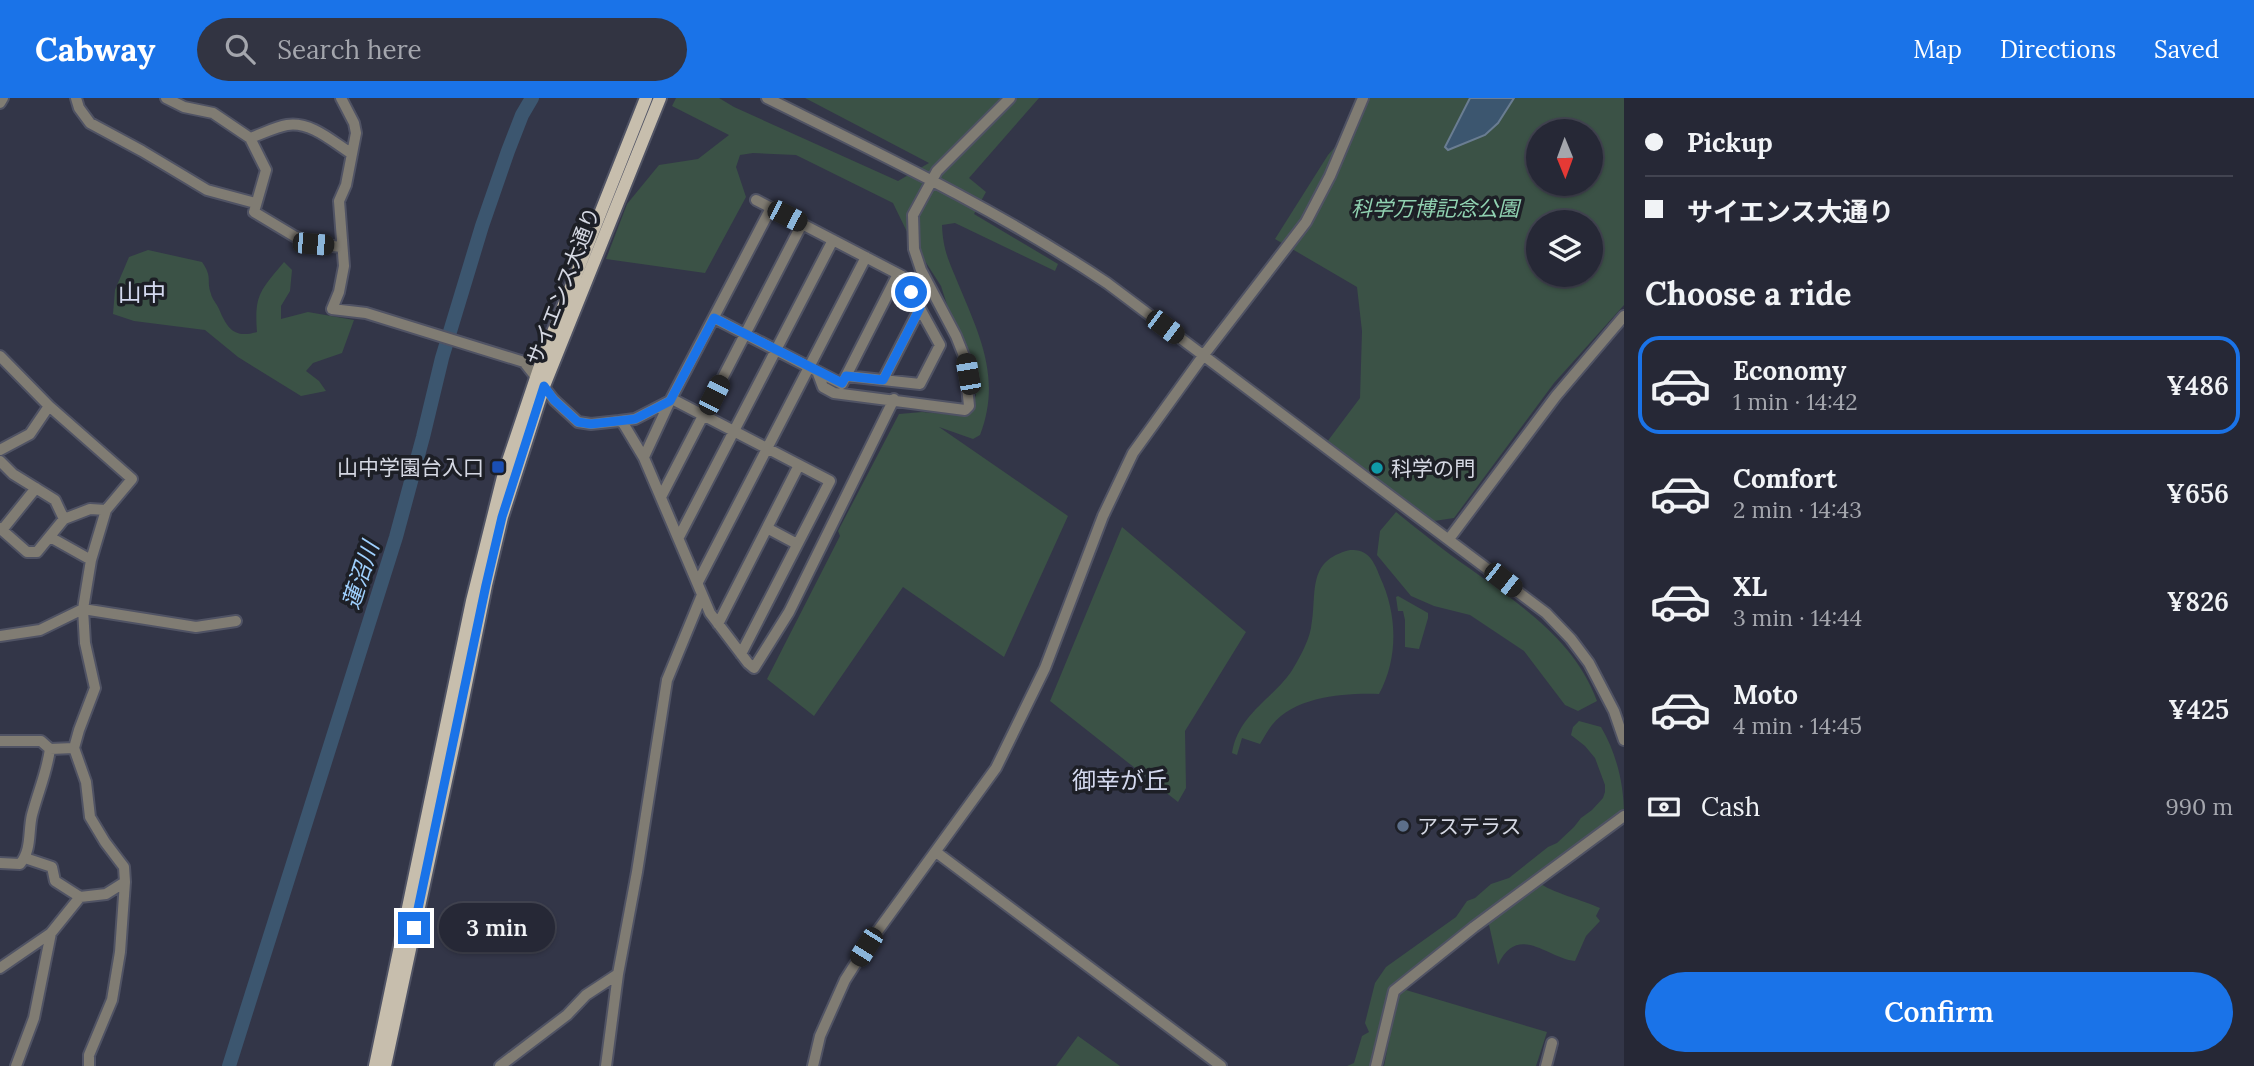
<!DOCTYPE html>
<html lang="en">
<head>
<meta charset="utf-8">
<style>
  body { margin:0; font-family:Lora,"Noto Sans JP",serif; background:#323442; color:#f1f3f6; height:100vh; display:flex; flex-direction:column; font-size:26px; white-space:nowrap }
  * { box-sizing:border-box; margin:0 }
  p { font-size:23px; color:#a4a6ad }
  .icon { flex:none; width:38px; height:38px; fill:none; stroke:currentColor; stroke-width:2; stroke-linecap:round; stroke-linejoin:round }
  .map { position:relative; flex:1; overflow:hidden }
  .drawer { display:flex; flex-direction:column; background:#262836; width:630px }
  .drawer>* { flex:none }
  .top-card { display:grid; align-content:center; height:154px; padding:0 21px; background:#262836 }
  .needle { width:46px; rotate:179deg }
  .tools { position:absolute; left:1526px; top:21px; display:grid; gap:14px }
  .tools a { display:grid; place-items:center; width:77px; height:77px; border-radius:50%; background:#262836; box-shadow:0 2px 5px #0004,0 0 0 2px #424451; font-size:35px }
  .end { position:absolute; width:32px; height:32px; margin:-16px; border:9px solid #1a73e8; background:#fff; box-shadow:0 0 0 4px #fff }
  .from { border-radius:50% }
  .bubble { position:absolute; height:49px; border-radius:24px; background:#262836; box-shadow:0 2px 5px #0004,0 0 0 2px #424451; font-size:23px; font-weight:600; line-height:49px; text-align:center }
  .car { position:absolute; width:21px; height:42px; margin:-21px -10px; border-radius:9px; box-shadow:0 0 5px 2px #0007; background:linear-gradient(#222 24%,#8ab4d8 0 40%,#222 0 76%,#8ab4d8 0 86%,#222 0) }
  .top-card b { display:flex; align-items:center; gap:24px; height:66px; font-size:26px }
  .top-card b+b { border-top:2px solid #424451 }
  .top-card i { width:18px; height:18px; background:#f1f3f6 }
  ul { padding:0; list-style:none }
  li { display:flex; align-items:center; gap:21px; height:98px; margin:0 14px 10px; padding:0 7px; border:4px solid transparent; border-radius:21px }
  li div { flex:1 }
  li b { display:block; font-size:26px }
  li em { font-style:normal; font-weight:600 }
  li.current { border-color:#1a73e8 }
  li>.icon { width:63px; height:63px; stroke-width:1.5 }
  h2 { padding:0 21px; font-size:32px; line-height:84px }
  .pay { display:flex; align-items:center; gap:18px; height:77px; padding:0 21px; font-size:26px }
  .pay p { margin-inline-start:auto }
  .button { display:flex; gap:14px; margin-top:auto; padding:14px 21px }
  .button a { flex:1; height:80px; border-radius:42px; background:#1a73e8; color:#fff; font-size:28px; font-weight:600; line-height:80px; text-align:center }
  header { display:flex; align-items:center; gap:42px; box-sizing:border-box; height:98px; padding:0 35px; background:#1a73e8; color:#fff }
  header strong { font-size:33px }
  nav { display:flex; gap:38px; margin-inline-start:auto; font-size:24px }
  .search { width:490px; height:63px; background:#323442; display:flex; align-items:center; gap:18px; box-sizing:border-box; padding:0 24px; border-radius:38px; color:#a4a6ad; font-size:26px }
  main { display:flex; flex:1; min-height:0 }
  .map>svg:first-child { display:block }
  .green { fill:#3b5246; fill-rule:evenodd }
  .water { fill:#3c566f; stroke:#6a7d92; stroke-width:2 }
  .lines { fill:none; stroke-linecap:round; stroke-linejoin:round }
  .river { stroke:#3c566f; stroke-width:14 }
  .minor-casing { stroke:#505364; stroke-width:14 }
  .major-casing { stroke:#505364; stroke-width:16 }
  .minor { stroke:#807c73; stroke-width:10 }
  .major { stroke:#c7bead; stroke-width:12 }
  .route { stroke:#1a73e8; stroke-width:9 }
  .transit-dot { fill:#1a4fb4; stroke:#1d1f26; stroke-width:2.5 }
  .culture-dot { fill:#0f9aa8; stroke:#1d1f26; stroke-width:2.5 }
  .service-dot { fill:#5c6f8a; stroke:#1d1f26; stroke-width:2.5 }
  .labels { text-anchor:middle; dominant-baseline:central; stroke-width:7; stroke-linejoin:round; paint-order:stroke }
  .park-label { font-size:21px; font-style:italic; fill:#90d2b1; stroke:#1d1f26 }
  .street-label { font-size:21px; fill:#d5d8e3; stroke:#1d1f26 }
  .poi-label { font-size:21px; fill:#d5d8e3; stroke:#1d1f26; text-anchor:start }
  .water-label { font-size:23px; font-style:italic; fill:#9fd0fe; stroke:#1d1f26 }
  .quarter-label { font-size:24px; fill:#d4d9ef; stroke:#1d1f26 }
</style>
</head>
<body>
<header>
<strong>Cabway</strong>
<div class="search"><svg class="icon" aria-label="search" viewBox="0 0 24 24"><circle cx="10" cy="10" r="6"/><path d="M15 15l6 6"/></svg>Search here</div>
<nav><a>Map</a><a>Directions</a><a>Saved</a></nav>
</header>
<main>
<div class="map">
<svg width="1624" height="968" viewBox="0 0 1624 968">
  <rect width="100%" height="100%" fill="#333648"/>
  <path class="green" d="M676 0H719L734 9 898 83 929 65 805 0H1039L969 80 986 94 974 116 1058 166 1055 173 955 125 942 127C943 154 950 165 960 190 981 240 1001 282 980 337L973 341 939 329 1068 418 1004 559 903 489 814 618 767 581 840 438 838 433 899 316 922 314 967 318 976 297 941 188 909 138 893 105 796 57 753 55 740 57 736 69 746 99 705 175 606 161 627 106 659 67 698 61 729 37 672 8Z
    M1367 0H1624V207L1554 285 1454 420 1434 423 1327 344 1360 300 1362 233 1357 189 1275 141 1328 57 1354 27ZM1538 33H1591V86H1538ZM1538 124H1591V177H1538Z
    M148 152 202 164C213 180 206 181 211 196 212 201 217 206 219 211 227 230 234 241 257 234 254 196 261 192 284 164L292 172 290 193 281 208V221L308 214 354 222 342 255 313 265 306 273 319 283 326 293 301 298 238 259 205 232 134 223 113 216 115 192 129 159Z
    M1396 414C1420 433 1444 453 1469 470 1519 506 1575 542 1597 603L1578 613 1565 607 1524 553 1470 517 1434 508 1411 498 1377 457 1380 433Z
    M1122 429 1246 534 1185 633 1186 690 1178 704 1050 603Z
    M1350 452C1355 452 1361 452 1366 456 1373 461 1377 471 1380 479 1397 515 1399 559 1379 596 1344 595 1296 598 1272 627 1267 633 1264 640 1260 646L1242 640 1237 657 1232 655C1238 617 1271 602 1291 574 1299 561 1308 545 1311 530 1318 496 1305 463 1350 452Z
    M1398 498 1428 515V520L1419 551 1405 549V522L1403 513H1398L1396 499Z
    M1579 623 1601 629C1616 654 1624 686 1624 716L1595 733 1588 742 1540 785C1548 793 1585 803 1600 810L1596 818 1600 823 1586 838 1575 863C1548 861 1518 824 1498 867L1487 818 1392 891 1374 968H1347L1354 965 1362 938 1369 934 1365 925 1375 885 1386 869 1456 819 1467 803 1475 800 1491 786 1509 780 1548 749 1557 745 1574 729 1581 720 1592 712 1603 700 1605 694V687L1595 660 1585 648 1571 637 1573 629Z
    M1406 892 1547 934 1536 968H1384L1398 896Z
    M1078 938 1120 968H1056Z"/>
  <path class="water" d="M1470 0H1514L1498 25 1485 37 1448 52 1445 49Z"/>
  <g class="lines">
    <path class="river" d="M229 968 396 439 423 339 442 260 482 128 508 53 522 17 532 0"/>
    <defs>
      <path id="minor" d="M76 0 79 10 90 25 142 53 207 92 255 105
        M166 0 184 9 213 15 250 40C262 36 275 29 287 27 311 23 333 44 352 56
        M341 0 354 25 356 35 346 87 339 103 344 168 339 194 332 211 366 215 524 264 554 302 578 324 591 326 619 323 623 325 644 360 710 515 748 565 754 570 789 514 894 301
        M767 0C884 58 998 112 1107 185L1546 515 1571 541 1589 565 1614 613 1624 642
        M0 5 3 0
        M250 40 266 72 254 114 294 138 313 146 342 149
        M756 102 902 178 940 247 920 286 846 278
        M714 220 842 286 898 176
        M0 258 49 308 132 381 106 412 91 462 83 511 85 545 95 590 79 632 74 650 86 684 90 719 105 744 124 769 125 784 120 854 112 902 89 957V968
        M817 273 823 289 834 295 965 312 969 308 964 258 956 238 921 172 914 151 913 117 937 73 1010 0
        M883 282 920 210
        M672 301 830 383 741 556
        M619 323 635 321 670 303 771 110
        M0 352 30 336 49 308
        M644 359 670 303
        M0 363 13 376 55 402 64 421 37 454H27L2 432
        M661 399 802 126
        M64 421 90 411 106 412
        M0 430 2 432 36 390
        M767 430 797 446
        M50 439 91 462
        M679 439 833 142
        M1449 441 1556 298 1624 218
        M698 484 866 159
        M718 526 799 367
        M0 538 40 532 83 511 196 529 236 523
        M0 643H41L50 651 74 650
        M936 754 1221 968
        M25 760 52 769 55 783 80 799 106 796 125 784
        M0 765 20 766C32 752 28 733 32 717 38 694 47 674 50 651
        M0 870 51 835 80 799
        M16 968 34 920 51 835
        M500 968 567 917 586 897 618 876
        M606 968 618 876 637 774 667 582 702 497
        M813 968 820 938 845 882 866 849 996 670 1045 570 1103 418 1133 355 1203 258 1306 124 1330 78 1363 0
        M1376 968 1394 893 1474 829 1624 718
        M1546 968 1552 945"/>
      <path id="major" d="M375 968 472 503 504 375 542 262 646 0
        M385 968 456 636 486 487 502 419 544 288 660 0"/>
    </defs>
    <use href="#minor" class="minor-casing"/>
    <use href="#major" class="major-casing"/>
    <use href="#minor" class="minor"/>
    <use href="#major" class="major"/>
  </g>
  <g class="lines">
    <path class="route" d="M414 830 486 487 502 419 544 288 554 302 578 324 591 326 635 321 670 303 714 220 842 285 846 278 883 282 920 210 911 194"/>
  </g>
  <rect class="transit-dot" x="491" y="362" width="14" height="14" rx="3.5"/>
  <circle class="culture-dot" cx="1377" cy="370" r="7"/>
  <circle class="service-dot" cx="1403" cy="728" r="7"/>
  <g class="labels">
    <g class="park-label">
      <text x="1435" y="110">科学万博記念公園</text>
    </g>
    <g class="street-label">
      <text transform="translate(563 188) rotate(-69)">サイエンス大通り</text>
    </g>
    <g class="poi-label">
      <text x="484" y="369" text-anchor="end">山中学園台入口</text>
      <text x="1391" y="370">科学の門</text>
      <text x="1417" y="728">アステラス</text>
    </g>
    <g class="water-label">
      <text transform="translate(360 477) rotate(-72)">蓮沼川</text>
    </g>
    <g class="quarter-label">
      <text x="142" y="194">山中</text>
      <text x="1120" y="682">御幸が丘</text>
    </g>
  </g>
</svg>
<div class="tools">
<a><svg class="needle" viewBox="-14 -14 28 28"><path d="M0-13l5 13h-10z" fill="#e53935"/><path d="M0 13l5-13h-10z" fill="#a4a6ad"/></svg></a>
<a><svg class="icon" aria-label="layers" viewBox="0 0 24 24"><path d="M12 4l9 5-9 5-9-5zM3 14l9 5 9-5"/></svg></a>
</div>
<i class="end from" style="left:911px;top:194px"></i>
<i class="end" style="left:414px;top:830px"></i>
<div class="bubble" style="left:439px;top:805px;width:116px">3 min</div>
<i class="car" style="left:787px;top:118px;rotate:117deg"></i>
<i class="car" style="left:313px;top:146px;rotate:95deg"></i>
<i class="car" style="left:1165px;top:229px;rotate:127deg"></i>
<i class="car" style="left:968px;top:276px;rotate:350deg"></i>
<i class="car" style="left:714px;top:297px;rotate:27deg"></i>
<i class="car" style="left:1503px;top:482px;rotate:128deg"></i>
<i class="car" style="left:866px;top:849px;rotate:212deg"></i>
</div>
<section class="drawer">
<div class="top-card">
<b><i class="from"></i>Pickup</b>
<b><i></i>サイエンス大通り</b>
</div>
<h2>Choose a ride</h2>
<ul>
<li class="current"><svg class="icon" aria-label="car" viewBox="0 0 24 24"><path d="M5 17H2v-5l4-1 3-4h7l3 4 3 1v5h-3M9 17h6M6 11h13"/><circle cx="7" cy="17" r="2"/><circle cx="17" cy="17" r="2"/></svg><div><b>Economy</b><p>1 min · 14:42</p></div><em>¥486</em></li>
<li><svg class="icon" aria-label="car" viewBox="0 0 24 24"><path d="M5 17H2v-5l4-1 3-4h7l3 4 3 1v5h-3M9 17h6M6 11h13"/><circle cx="7" cy="17" r="2"/><circle cx="17" cy="17" r="2"/></svg><div><b>Comfort</b><p>2 min · 14:43</p></div><em>¥656</em></li>
<li><svg class="icon" aria-label="car" viewBox="0 0 24 24"><path d="M5 17H2v-5l4-1 3-4h7l3 4 3 1v5h-3M9 17h6M6 11h13"/><circle cx="7" cy="17" r="2"/><circle cx="17" cy="17" r="2"/></svg><div><b>XL</b><p>3 min · 14:44</p></div><em>¥826</em></li>
<li><svg class="icon" aria-label="car" viewBox="0 0 24 24"><path d="M5 17H2v-5l4-1 3-4h7l3 4 3 1v5h-3M9 17h6M6 11h13"/><circle cx="7" cy="17" r="2"/><circle cx="17" cy="17" r="2"/></svg><div><b>Moto</b><p>4 min · 14:45</p></div><em>¥425</em></li>
</ul>
<div class="pay"><svg class="icon" aria-label="cash" viewBox="0 0 24 24"><path d="M3 7h18v10H3z"/><circle cx="12" cy="12" r="2"/></svg>Cash<p>990 m</p></div>
<div class="button"><a>Confirm</a></div>
</section>
</main>
</body>
</html>
